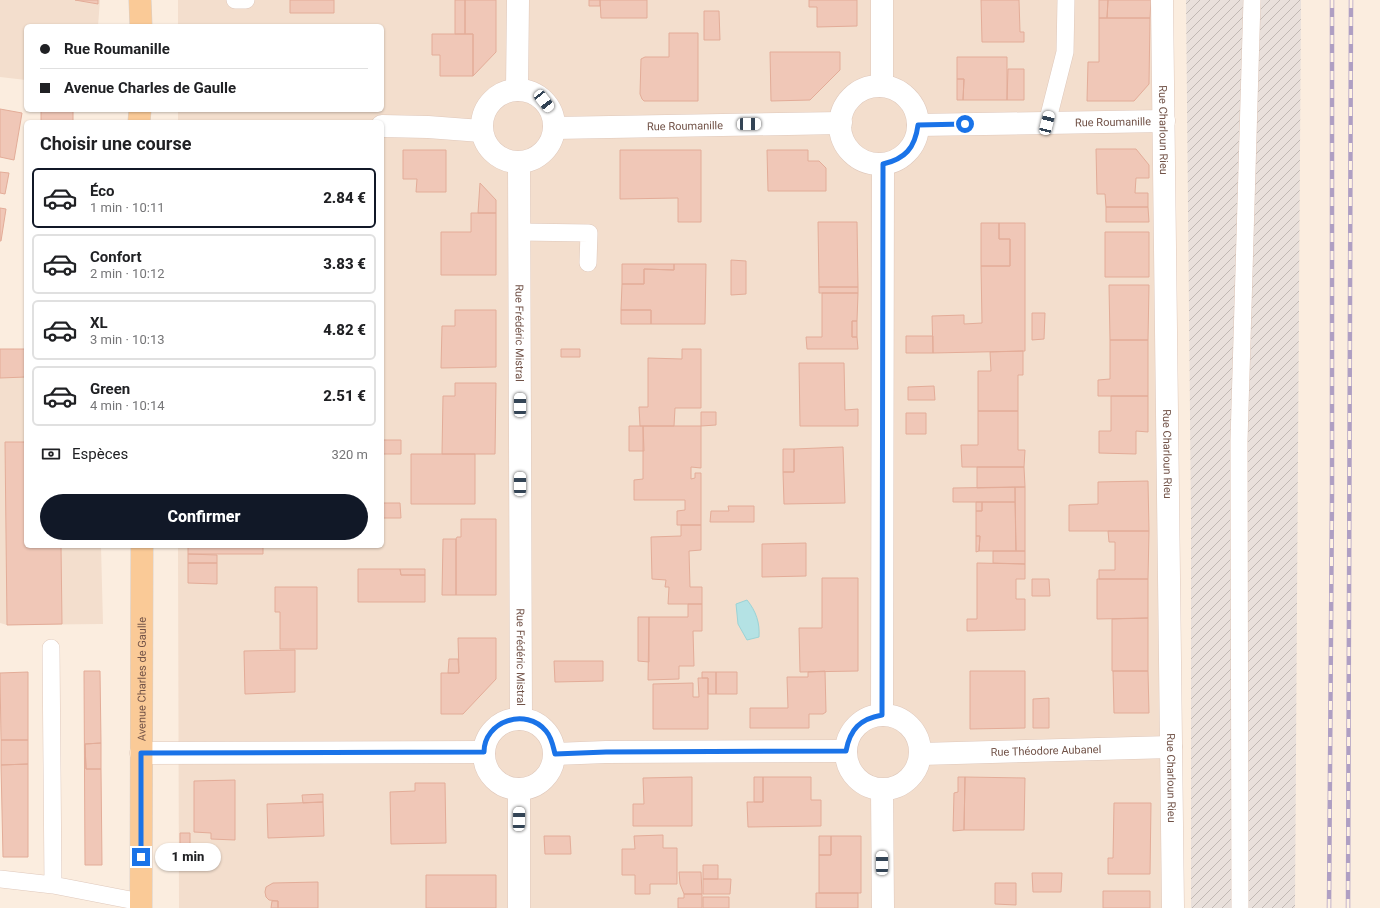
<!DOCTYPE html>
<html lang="fr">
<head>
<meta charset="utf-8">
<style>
  body { margin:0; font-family:Roboto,sans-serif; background:#f2f2f2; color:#202124; height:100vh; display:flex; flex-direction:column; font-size:15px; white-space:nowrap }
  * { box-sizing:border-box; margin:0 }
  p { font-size:13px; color:#757577 }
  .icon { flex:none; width:22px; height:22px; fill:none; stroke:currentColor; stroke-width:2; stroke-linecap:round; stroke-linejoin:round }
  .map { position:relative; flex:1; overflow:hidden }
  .panel { position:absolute; left:24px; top:120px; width:360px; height:428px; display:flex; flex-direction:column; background:#fff; border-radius:6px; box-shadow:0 1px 3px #0004 }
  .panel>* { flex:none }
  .top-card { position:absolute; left:24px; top:24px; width:360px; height:88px; border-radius:6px; box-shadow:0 1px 3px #0004; display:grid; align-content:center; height:88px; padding:0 16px; background:#fff }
  .end { position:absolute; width:18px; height:18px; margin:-9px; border:5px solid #1a73e8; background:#fff; box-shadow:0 0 0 2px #fff }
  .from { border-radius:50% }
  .bubble { position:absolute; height:28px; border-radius:14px; background:#fff; box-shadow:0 1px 3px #0004; font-size:13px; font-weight:800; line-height:28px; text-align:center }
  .car { position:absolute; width:12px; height:24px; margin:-12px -6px; border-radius:5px; box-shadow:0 0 3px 1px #0007; background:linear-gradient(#fff 24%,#345 0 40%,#fff 0 76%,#345 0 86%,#fff 0) }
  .top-card b { display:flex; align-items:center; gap:14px; height:38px; font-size:15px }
  .top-card b+b { border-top:1px solid #e0e0e0 }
  .top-card i { width:10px; height:10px; background:#202124 }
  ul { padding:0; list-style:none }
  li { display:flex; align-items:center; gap:12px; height:60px; margin:0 8px 6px; padding:0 8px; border:2px solid #e0e0e0; border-radius:6px }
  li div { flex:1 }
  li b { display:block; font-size:15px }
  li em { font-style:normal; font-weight:800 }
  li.selected { border-color:#111827 }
  li>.icon { width:36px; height:36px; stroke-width:1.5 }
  h2 { padding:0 16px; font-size:18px; line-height:48px }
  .pay { display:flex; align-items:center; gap:10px; height:44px; padding:0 16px; font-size:15px }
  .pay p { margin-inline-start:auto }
  .button { display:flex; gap:8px; margin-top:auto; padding:8px 16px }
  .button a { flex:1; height:46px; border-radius:24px; background:#111827; color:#fff; font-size:16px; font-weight:800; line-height:46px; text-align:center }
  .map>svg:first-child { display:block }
  .residential { fill:#f3decd }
  .industrial { fill:url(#industrial-furrows) }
  .water { fill:#b4e2e4; stroke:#9bd3d5 }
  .building { fill:#f0c7b7; stroke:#e3ac98 }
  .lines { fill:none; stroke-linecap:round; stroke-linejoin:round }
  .service-casing { stroke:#dfc8bb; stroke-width:18 }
  .minor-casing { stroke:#dfc8bb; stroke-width:23 }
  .primary-casing { stroke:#d7cfcb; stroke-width:23 }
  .service { stroke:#fff; stroke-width:17 }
  .minor { stroke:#fff; stroke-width:22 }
  .primary { stroke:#faca97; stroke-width:22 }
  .rail-casing { stroke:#af9fc3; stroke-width:4.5 }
  .rail { stroke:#fff2e4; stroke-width:3; stroke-dasharray:9; stroke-linecap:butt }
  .route { stroke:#1a73e8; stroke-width:5 }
  .labels { text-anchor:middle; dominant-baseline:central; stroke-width:3; stroke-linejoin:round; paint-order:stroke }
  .street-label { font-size:11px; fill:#715247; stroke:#fff2e4 }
</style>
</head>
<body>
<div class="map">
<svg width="1380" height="908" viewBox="0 0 1380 908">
  <defs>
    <pattern id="industrial-furrows" width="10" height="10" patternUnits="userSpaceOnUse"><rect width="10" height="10" fill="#e9e0db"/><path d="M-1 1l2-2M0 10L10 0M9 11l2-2" fill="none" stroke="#c1b8b3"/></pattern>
  </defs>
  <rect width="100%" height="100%" fill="#fbeddf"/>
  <path class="residential" d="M0 0H100L98 26H26V80L0 77Z
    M178 0H1159L1183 908H179L178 546H382V122H178V110H382V26H178Z
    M0 377H26V546H101L103 624 7 625 0 623Z"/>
  <path class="industrial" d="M1186 0H1301L1295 908H1191V519Z"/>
  <path class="water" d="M747 600C756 611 760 623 759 637L747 640 738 624 736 604Z"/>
  <path class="building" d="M75 0H98V4Z
    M290 0H334V13H290Z
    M455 0H465V34H455Z
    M465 0H496V52L473 76V34H465Z
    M589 0H600V6H589Z
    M600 0H647V18H601Z
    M809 0H857V26L817 27V7H809Z
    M981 0H1019L1020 32H1024V42H982Z
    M1099 0H1108L1107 18H1099Z
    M1108 0H1151L1150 18H1107Z
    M704 11H719L720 40H704Z
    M1099 18H1150L1149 84 1134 101H1087L1088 62H1099Z
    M669 33H698V101H644L642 99 640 94 641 59 645 57H669Z
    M432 34H473V76H440V55H432Z
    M770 52H840V70L810 100 771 101Z
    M957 57H1007V100H963L964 79H957Z
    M1008 69H1024V100H1007Z
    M957 79H964L963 100H957Z
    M0 109 22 113 14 160 0 157Z
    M41 110H73V122H41Z
    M1096 149H1136L1149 165V178H1136L1135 193H1148V207H1106L1105 194H1097Z
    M403 150H446V192H416L417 179H403Z
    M620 150H701V222H678V198L620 199Z
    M767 150H808V161H819L826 168V191H768Z
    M0 172 9 173 5 194 0 193Z
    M480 183 496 200V213H478Z
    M1106 207H1148L1149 222H1106Z
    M0 208 6 209 1 241H0Z
    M471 213H496V275H441V232H471Z
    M818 222H857L858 287H819Z
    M981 223H999V239H1010V266H981Z
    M999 223H1025V351L933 353 932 316 964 315V324L982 323 981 266H1010V239H999Z
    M1105 232H1149V277H1105Z
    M731 260 746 261V294L731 295Z
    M622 264H674V270L644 269V284H622Z
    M674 264H706L705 324H651V310H621L622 284H644V269L674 270Z
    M1109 285H1149L1148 340H1110Z
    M819 287H858V293H819Z
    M822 293H858L857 321H852V337H857L858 349H807L806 337H822Z
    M455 310H496V367L441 368 442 326H455Z
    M621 310H651V324H621Z
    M1032 313H1045L1044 339 1032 340Z
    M852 321H857V337H852Z
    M906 336H933V353H906Z
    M1110 340H1148V396H1098V380L1110 379Z
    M0 349H26V377L0 378Z
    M561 349H580V357H561Z
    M682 349H701V408H675L674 426H640L639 407H648V358L682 359Z
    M1023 351V375H1018V411H978V371H991L990 352Z
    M799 363H844L845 410 858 409V426H800Z
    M455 383H496L495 454H442L443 396H455Z
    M934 386 935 400H908V387Z
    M1111 396H1148V432L1136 431V454L1099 453V431H1111Z
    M978 411H1018V450H1025L1024 467H962L961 445H978Z
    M701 412H716V425L701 426Z
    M906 413H926V434H906Z
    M629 426H643L644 451H629Z
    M643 426H701V468L691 467V479L695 478V473H701V525H677V511L685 510V500H634V480L643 479Z
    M382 440H401V454H382Z
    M5 442H26V546H61L62 624 7 625Z
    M843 447 845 503 784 504 783 472H794V449Z
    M783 449H794V472H783Z
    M411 454H475V504H411Z
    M977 467H1024L1025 487 977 488Z
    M1148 481 1149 531H1069V505L1098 504V482Z
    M1015 487H1025V551H1016Z
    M1015 487V502H953V488Z
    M976 502H982V511H976Z
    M982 502H1015L1016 551H979L980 536H976V511H982Z
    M382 503H400L401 518H382Z
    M728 506H754V522H710L711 511H729Z
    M461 519H496V595H456V539L457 537H461Z
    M681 525H701V550L689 551 690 587H702V604H668L669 587H665L666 580 652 579 651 537 681 536Z
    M1108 531H1149L1148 579H1099V570H1115V542H1109Z
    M976 536H980L979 551 976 552Z
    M443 539H456V595H442Z
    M806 543V576L762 577V544Z
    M188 546H263V554H188Z
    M993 551H1025V564L993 563Z
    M188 554 217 555V563H188Z
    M188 563H217V584L188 583Z
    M977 563 1025 564V579H1016V599H1025V630L967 631V619H977Z
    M358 569H400L401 575H425V602H358Z
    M400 569H425V575H401Z
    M822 578H858V671L800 672 799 628H822Z
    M1032 579H1049L1050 596H1032Z
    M1097 579H1148V618L1097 619Z
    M275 587H317V649H280V612H275Z
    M688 604H702V631H693L694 666H679V679L648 680 649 617H688Z
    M638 617H649V662L638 661Z
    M1148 618V671H1112V619Z
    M458 638H496V679L463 714H441V673H459Z
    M295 650V692L245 694 244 651Z
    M449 659H458L459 673H448Z
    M554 661H603V681L555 682Z
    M84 671H100L101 743 85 744 86 769H101L102 865H85Z
    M825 671 826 712 823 714H809V728H750V708H788L787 677H808V672Z
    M970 671H1025V728L970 729Z
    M1113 671H1148L1149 713H1114Z
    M28 672V740H1L0 673Z
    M702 672H716V694H708V678H702Z
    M716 672H737V694H716Z
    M698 678H708V729H653V684L693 683V697H699Z
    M1049 698V728H1033V699Z
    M1 740H28V764L1 765Z
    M101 743V769H86L85 744Z
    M28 764V857H3L1 765Z
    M692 777V826H633V804H644L643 778Z
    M754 777H763V802H754Z
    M763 777H811V800H821V826L748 827 747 802H763Z
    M958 777H965L964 830 953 831 954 793 958 792Z
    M965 777 1025 778 1024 830H964Z
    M235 780V840L211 839V833L194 832V781Z
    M415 783H445L446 843 391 844 390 792 415 791Z
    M323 794V802L303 803 302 795Z
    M323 802 324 836 268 838 267 804Z
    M1114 803H1151L1150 874H1108V858H1113Z
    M180 833H190V852H180Z
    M663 835V848H677V884H650V894H635V875H622V849H635L634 836Z
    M544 836H570L571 854H545Z
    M819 836H831V855H819Z
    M831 836H861V893H819V855H831Z
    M703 865H718V879H703Z
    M679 872H701L702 894H684L680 884Z
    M1032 873H1062L1061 892H1033Z
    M426 875H496V908H426Z
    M703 879H731L730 894H703Z
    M318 882V908H278V901L269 900 266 897 265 892 266 887 273 883Z
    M995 883H1016V905L995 904Z
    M1103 891H1150V908H1103Z
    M816 893H858V908H816Z
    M684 894H702V908H678V898H684Z
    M703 897H729V908H703Z
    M272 901H278V908H271Z"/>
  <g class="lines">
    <defs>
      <path id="service" d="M235 0H246
        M1047 123 1065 52 1066 0
        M520 232 589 233 588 263
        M51 648 53 885 141 902
        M0 879 53 885
        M1240 908 1239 441 1252 0"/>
      <g id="minor">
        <path d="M882 0V86"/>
        <path id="s1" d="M1162 0 1173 908"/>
        <circle cx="879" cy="125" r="39"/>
        <circle cx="518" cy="126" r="36"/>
        <path d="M517 90 518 0"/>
        <path id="s2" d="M918 125 1164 121"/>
        <path d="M382 126 428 127 481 131"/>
        <path id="s3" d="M554 128 841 123"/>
        <path id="s4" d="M519 163 521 719"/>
        <circle cx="883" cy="752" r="37"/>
        <path d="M882 715 883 164"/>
        <circle cx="519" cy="754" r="35"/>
        <path d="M141 753 484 752"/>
        <path d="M555 754 606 752 846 751"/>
        <path id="s5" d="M921 754 1171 747"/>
        <path d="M882 790 883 908"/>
        <path d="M519 908V789"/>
      </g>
      <g id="primary">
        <path d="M140 0 141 26"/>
        <path d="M139 122 140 110"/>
        <path id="s6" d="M141 908 142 546"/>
      </g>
    </defs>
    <use href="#service" class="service-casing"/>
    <use href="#minor" class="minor-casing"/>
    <use href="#primary" class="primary-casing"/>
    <use href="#service" class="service"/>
    <use href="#minor" class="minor"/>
    <use href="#primary" class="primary"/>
    <defs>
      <path id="rail" d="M1329 908 1332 493V0
        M1348 908 1351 0"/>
    </defs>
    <use href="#rail" class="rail-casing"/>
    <use href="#rail" class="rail"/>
  </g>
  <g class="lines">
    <path class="route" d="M141 857V753L484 752C484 721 526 707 546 731 552 738 553 746 555 754L606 752 846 751C850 729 860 719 882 715L883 164C905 159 915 148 918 125L965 124"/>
  </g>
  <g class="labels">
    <g class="street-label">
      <text stroke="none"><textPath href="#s2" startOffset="195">Rue Roumanille</textPath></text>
      <text stroke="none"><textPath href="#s3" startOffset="131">Rue Roumanille</textPath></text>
      <text stroke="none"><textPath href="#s1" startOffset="130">Rue Charloun Rieu</textPath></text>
      <text stroke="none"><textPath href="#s4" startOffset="170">Rue Frédéric Mistral</textPath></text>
      <text stroke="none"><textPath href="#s1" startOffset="454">Rue Charloun Rieu</textPath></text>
      <text stroke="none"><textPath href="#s4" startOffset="494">Rue Frédéric Mistral</textPath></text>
      <text stroke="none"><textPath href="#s6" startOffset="229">Avenue Charles de Gaulle</textPath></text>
      <text stroke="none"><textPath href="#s5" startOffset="125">Rue Théodore Aubanel</textPath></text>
      <text stroke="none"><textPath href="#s1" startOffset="778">Rue Charloun Rieu</textPath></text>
    </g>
  </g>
</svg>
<i class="end from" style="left:965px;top:124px"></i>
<i class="end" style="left:141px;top:857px"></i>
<div class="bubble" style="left:155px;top:843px;width:66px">1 min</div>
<i class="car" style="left:544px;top:101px;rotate:142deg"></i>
<i class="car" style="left:1047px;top:123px;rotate:14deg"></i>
<i class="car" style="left:749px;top:124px;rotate:89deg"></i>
<i class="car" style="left:520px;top:405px;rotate:0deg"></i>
<i class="car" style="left:520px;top:484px;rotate:0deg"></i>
<i class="car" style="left:519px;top:819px;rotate:1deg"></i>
<i class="car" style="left:882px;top:863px;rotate:0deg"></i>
<div class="top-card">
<b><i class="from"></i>Rue Roumanille</b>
<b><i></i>Avenue Charles de Gaulle</b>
</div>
<section class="panel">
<h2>Choisir une course</h2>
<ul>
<li class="selected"><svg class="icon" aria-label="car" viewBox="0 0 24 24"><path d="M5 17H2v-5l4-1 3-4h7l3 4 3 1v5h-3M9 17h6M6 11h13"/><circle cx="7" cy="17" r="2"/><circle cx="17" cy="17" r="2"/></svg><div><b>Éco</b><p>1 min · 10:11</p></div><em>2.84 €</em></li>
<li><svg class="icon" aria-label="car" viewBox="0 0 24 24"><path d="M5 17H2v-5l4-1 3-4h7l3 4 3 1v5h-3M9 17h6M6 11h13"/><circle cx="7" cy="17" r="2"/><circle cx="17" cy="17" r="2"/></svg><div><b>Confort</b><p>2 min · 10:12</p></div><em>3.83 €</em></li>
<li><svg class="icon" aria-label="car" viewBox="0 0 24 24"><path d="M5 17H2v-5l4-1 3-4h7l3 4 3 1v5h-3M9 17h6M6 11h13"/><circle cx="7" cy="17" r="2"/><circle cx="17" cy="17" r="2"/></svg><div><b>XL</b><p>3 min · 10:13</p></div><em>4.82 €</em></li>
<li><svg class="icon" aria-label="car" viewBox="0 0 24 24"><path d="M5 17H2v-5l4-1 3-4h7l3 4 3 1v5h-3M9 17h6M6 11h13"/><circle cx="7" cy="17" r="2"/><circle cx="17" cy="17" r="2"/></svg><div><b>Green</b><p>4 min · 10:14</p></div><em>2.51 €</em></li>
</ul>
<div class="pay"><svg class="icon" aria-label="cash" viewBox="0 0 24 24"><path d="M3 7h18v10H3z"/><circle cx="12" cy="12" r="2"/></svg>Espèces<p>320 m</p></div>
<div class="button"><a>Confirmer</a></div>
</section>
</div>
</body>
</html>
